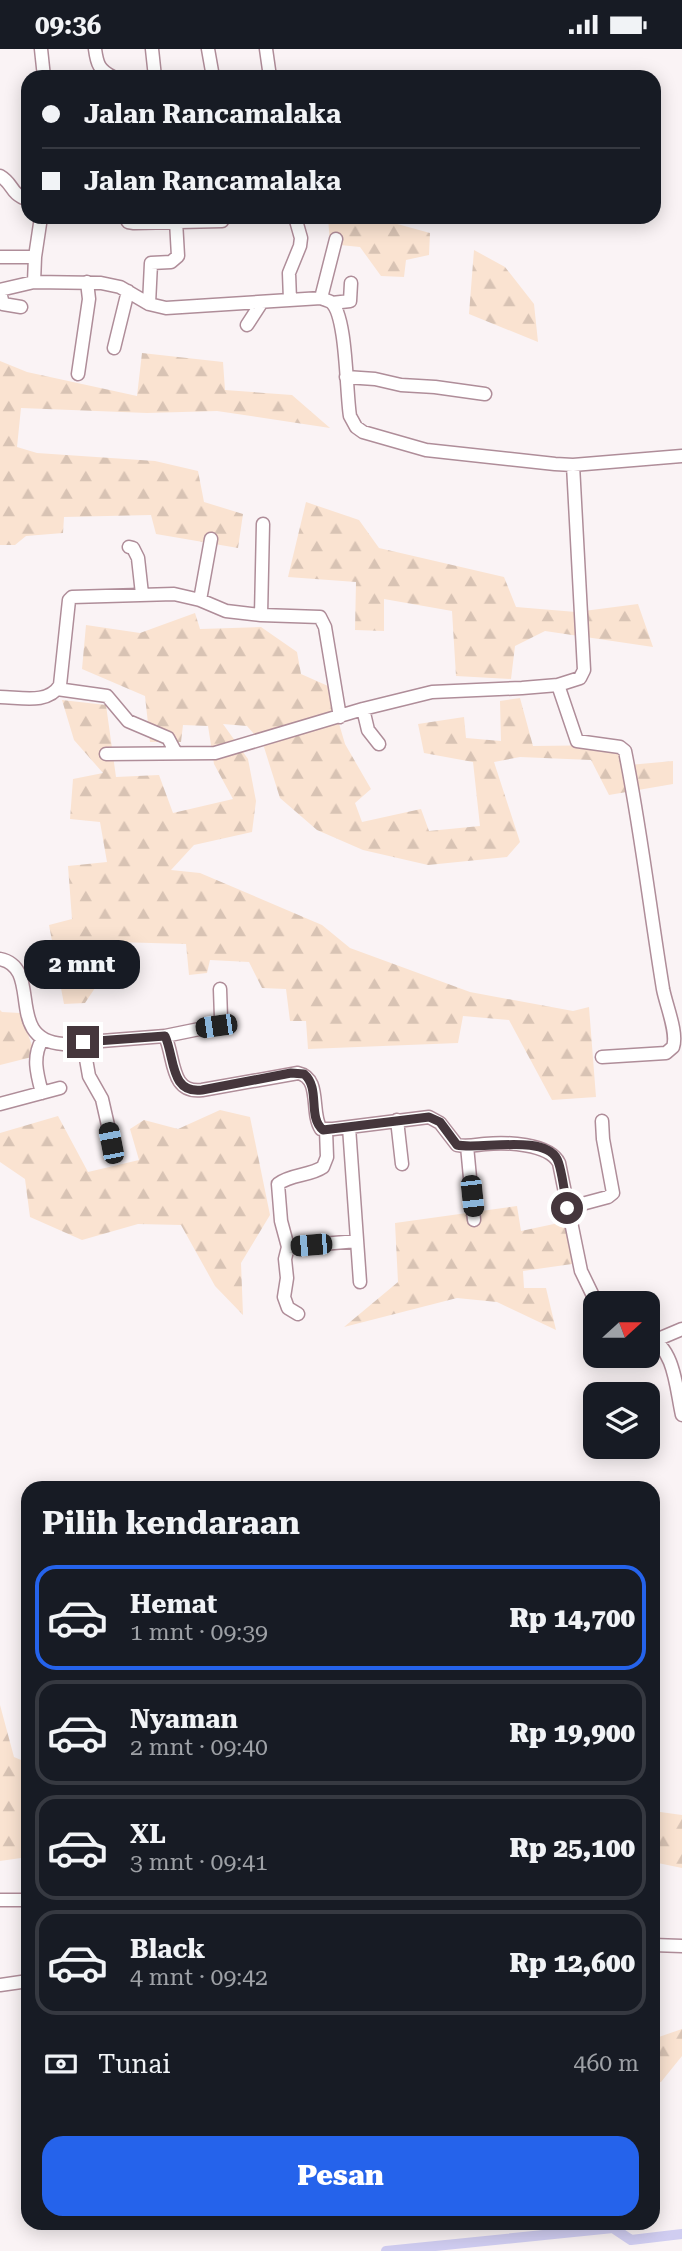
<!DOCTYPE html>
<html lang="id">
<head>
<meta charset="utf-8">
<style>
  body { margin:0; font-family:"Roboto Serif",serif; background:#242831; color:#f1f3f6; height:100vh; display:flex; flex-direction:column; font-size:26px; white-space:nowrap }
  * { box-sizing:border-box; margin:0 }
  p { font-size:23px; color:#9ea1a6 }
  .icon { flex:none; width:38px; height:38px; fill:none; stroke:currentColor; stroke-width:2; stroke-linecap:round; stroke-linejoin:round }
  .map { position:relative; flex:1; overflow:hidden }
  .panel { position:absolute; left:21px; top:1432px; width:639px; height:749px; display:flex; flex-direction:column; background:#171b24; border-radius:21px; box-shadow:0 4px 18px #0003 }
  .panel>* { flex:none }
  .hud { position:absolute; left:21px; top:21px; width:640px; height:154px; border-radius:21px; box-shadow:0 4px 18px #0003; display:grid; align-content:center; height:154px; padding:0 21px; background:#171b24 }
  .needle { width:46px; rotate:69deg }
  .fabs { position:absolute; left:583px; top:1242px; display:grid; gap:14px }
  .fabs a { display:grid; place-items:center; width:77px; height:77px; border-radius:14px; background:#171b24; box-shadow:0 4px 18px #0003; font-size:35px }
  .end { position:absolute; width:32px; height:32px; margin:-16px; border:9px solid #45363c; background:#fff; box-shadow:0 0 0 4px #fff }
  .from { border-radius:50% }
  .bubble { position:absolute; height:49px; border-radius:21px; background:#171b24; box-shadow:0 4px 18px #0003; font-size:23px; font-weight:800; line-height:49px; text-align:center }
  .car { position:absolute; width:21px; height:42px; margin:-21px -10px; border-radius:9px; box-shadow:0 0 5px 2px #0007; background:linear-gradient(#222 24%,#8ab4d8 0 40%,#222 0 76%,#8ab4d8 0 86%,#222 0) }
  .hud b { display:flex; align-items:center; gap:24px; height:66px; font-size:26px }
  .hud b+b { border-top:2px solid #363941 }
  .hud i { width:18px; height:18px; background:#f1f3f6 }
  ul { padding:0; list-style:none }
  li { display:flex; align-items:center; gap:21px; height:105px; margin:0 14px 10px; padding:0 7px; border:4px solid #363941; border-radius:21px }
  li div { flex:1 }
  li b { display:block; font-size:26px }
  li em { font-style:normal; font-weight:800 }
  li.current { border-color:#2563eb }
  li>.icon { width:63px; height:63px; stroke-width:1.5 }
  h2 { padding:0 21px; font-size:32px; line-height:84px }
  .pay { display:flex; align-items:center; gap:18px; height:77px; padding:0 21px; font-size:26px }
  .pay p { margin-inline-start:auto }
  .cta { display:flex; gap:14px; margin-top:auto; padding:14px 21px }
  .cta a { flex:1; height:80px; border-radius:21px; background:#2563eb; color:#fff; font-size:28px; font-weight:800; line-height:80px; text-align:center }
  .status { display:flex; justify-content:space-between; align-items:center; height:49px; padding:0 35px; background:#171b24; direction:ltr }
  .status svg { height:19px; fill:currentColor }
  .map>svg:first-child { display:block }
  .forest { fill:url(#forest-firs) }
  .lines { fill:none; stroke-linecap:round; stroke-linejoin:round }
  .canal { stroke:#d0cdf1; stroke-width:10 }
  .minor-casing { stroke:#af8d99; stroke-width:15 }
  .minor { stroke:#fff; stroke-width:12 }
  .route { stroke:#45363c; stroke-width:9 }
</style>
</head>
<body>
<div class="status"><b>09:36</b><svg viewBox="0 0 49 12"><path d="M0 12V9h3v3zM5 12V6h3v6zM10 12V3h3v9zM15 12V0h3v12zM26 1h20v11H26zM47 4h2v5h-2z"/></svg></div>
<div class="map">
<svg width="682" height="2202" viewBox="0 0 682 2202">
  <defs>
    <pattern id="forest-firs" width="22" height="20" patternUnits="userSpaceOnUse" patternTransform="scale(1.75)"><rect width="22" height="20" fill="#fae3d1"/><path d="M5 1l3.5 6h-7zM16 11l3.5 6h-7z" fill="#d8c3b4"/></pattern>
  </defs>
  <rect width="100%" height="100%" fill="#faf3f5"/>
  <path class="forest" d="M328 168H372L430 184 429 206 406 211 404 228 381 227 360 198 330 195Z
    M474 201 505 218 534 255 538 293 469 265Z
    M142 304 223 313 225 341 292 346 330 379 217 362 147 364 21 359 17 398 37 404 155 412 198 422 204 453 243 465 238 499 156 485 151 466 64 468 63 484 26 487 15 496H0V312L27 323 137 347Z
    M306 453 359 471 379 499 504 528 516 558 576 563 638 555 653 598 545 582 515 597 511 630 456 627 452 562 384 550V582L355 581 356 533 288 528Z
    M195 564 200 580 261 578 297 603 301 625 328 637 345 695 371 740 355 754 362 773 421 760 429 782 480 777 473 713 424 704 418 675 464 668 466 689 501 692 500 652 520 649 533 697 614 696 629 716 673 712V735L609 746 591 711 520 708 494 713 520 793 507 808 428 816 363 801 317 781 280 749 263 695 247 677 223 675 248 710 256 752 252 783 194 796 171 821 200 824 322 876 350 899 470 943 573 962 589 958 596 1048 552 1051 509 971 463 967 458 994 308 1000 306 972H290L286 940 262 939 249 913 210 911 207 924 189 926 186 895 116 893 109 918 85 954 64 955 49 876 72 870 68 817 107 813 100 773 70 770 73 730 103 724 74 691 62 651 106 656 116 728 159 726 173 764 233 750 214 715 208 677 183 676 181 693H150L145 647 82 620 86 576 140 584Z
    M0 961 2 963 20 964 36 1007 0 1016Z
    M220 1061 250 1068 270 1166 241 1214 243 1266 215 1237 181 1176 138 1175 82 1191 30 1168 25 1130 0 1113V1084L58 1067 88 1123 139 1111 130 1080 144 1071 178 1080Z
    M517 1157 521 1182 568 1172 579 1214 523 1222 524 1239H546L556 1281 497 1253 457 1249 344 1278 398 1233 395 1174Z
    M0 1656 14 1708 28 1714V1808L0 1812Z
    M653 1762 682 1766V1819L653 1813Z
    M682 1980V2007L661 2033 653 2034V1990Z"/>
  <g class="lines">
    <path class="canal" d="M386 2202 613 2179 631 2191 682 2185"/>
    <defs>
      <path id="minor" d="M41 0 44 28
        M95 0C97 15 99 21 113 28
        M152 0 155 28
        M208 0 213 28
        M266 0 270 28
        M0 127C14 135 9 144 28 151
        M125 168 128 173 134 174 222 172
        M0 208H35
        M34 233 35 208 41 168
        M0 241 34 233 101 234 120 238 149 255 166 259 321 249C323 250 329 252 331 253 347 266 346 344 350 367L356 378 363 383 426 401 555 415 573 416 682 407
        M0 243 3 255 21 258
        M321 249 336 190
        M290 251 289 224 300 197 301 189 295 168
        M332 254 350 252 351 234
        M149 255 151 214 171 213 178 207 176 172
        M247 276 262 253
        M114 299 128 242
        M78 325 89 250 87 233
        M346 328 375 330 401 336 435 338 485 345
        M129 498 133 499 138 509 142 545
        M200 551 211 490
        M261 566 263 475
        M558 636 577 692 620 698 625 702C641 781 650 861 663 940 666 956 678 984 673 998L666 1004 602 1008
        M57 640 107 647 128 672 168 689 176 704
        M0 648C20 648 48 656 60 636L69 551 72 548 174 545 200 551 226 562 261 566 320 568 325 578 340 668
        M363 660 368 681 379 695
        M106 705 215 704 363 660 432 643 522 639 558 636 580 629 584 621 573 416
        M0 910C44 919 3 991 63 995L165 987C175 1009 170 1045 202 1041L298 1024C322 1029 310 1064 321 1080H333L429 1068 440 1074 457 1096C467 1098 475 1096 485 1095 505 1093 549 1094 559 1114L581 1222 597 1255
        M165 987 219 976 221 969 220 940
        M42 991C32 1008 37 1025 42 1044
        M83 993 89 1027 102 1050 112 1094
        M0 1055 60 1039
        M397 1071 402 1115
        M349 1078 360 1233
        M467 1097 474 1171
        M567 1159 608 1148 613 1144 603 1090 602 1072
        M288 1198 357 1192
        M298 1265 288 1259 284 1248 287 1229 285 1210 288 1198 281 1172 278 1135C291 1125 310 1127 323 1118L327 1108 326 1081
        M648 1288C675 1299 676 1340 682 1366
        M656 1291 682 1280
        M0 1851H28
        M653 1896 682 1897
        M0 1936 28 1932"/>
    </defs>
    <use href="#minor" class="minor-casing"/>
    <use href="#minor" class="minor"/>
  </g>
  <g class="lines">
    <path class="route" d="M83 993 165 987C175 1009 170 1045 202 1041L291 1024 304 1025C321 1039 307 1068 323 1081L429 1068 440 1073 457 1096C479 1101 544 1085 557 1110 562 1119 565 1148 567 1159"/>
  </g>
</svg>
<div class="fabs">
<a><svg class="needle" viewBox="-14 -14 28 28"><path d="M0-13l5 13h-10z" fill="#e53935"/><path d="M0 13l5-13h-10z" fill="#9ea1a6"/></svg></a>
<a><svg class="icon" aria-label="layers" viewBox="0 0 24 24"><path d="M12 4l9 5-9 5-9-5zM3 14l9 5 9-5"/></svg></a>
</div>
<i class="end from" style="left:567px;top:1159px"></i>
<i class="end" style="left:83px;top:993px"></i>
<div class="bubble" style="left:24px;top:891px;width:116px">2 mnt</div>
<i class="car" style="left:216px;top:977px;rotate:262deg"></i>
<i class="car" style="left:111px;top:1094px;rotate:349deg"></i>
<i class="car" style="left:472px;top:1147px;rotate:174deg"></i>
<i class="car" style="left:311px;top:1196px;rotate:265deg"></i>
<div class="hud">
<b><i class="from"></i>Jalan Rancamalaka</b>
<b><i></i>Jalan Rancamalaka</b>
</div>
<section class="panel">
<h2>Pilih kendaraan</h2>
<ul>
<li class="current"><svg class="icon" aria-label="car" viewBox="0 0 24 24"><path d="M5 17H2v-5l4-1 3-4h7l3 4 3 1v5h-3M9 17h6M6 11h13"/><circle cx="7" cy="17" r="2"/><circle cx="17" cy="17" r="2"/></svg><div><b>Hemat</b><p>1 mnt · 09:39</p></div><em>Rp 14,700</em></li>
<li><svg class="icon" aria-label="car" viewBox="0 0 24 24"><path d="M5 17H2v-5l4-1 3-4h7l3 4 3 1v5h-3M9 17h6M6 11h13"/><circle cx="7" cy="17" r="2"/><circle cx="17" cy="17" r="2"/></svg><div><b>Nyaman</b><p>2 mnt · 09:40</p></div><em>Rp 19,900</em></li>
<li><svg class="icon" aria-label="car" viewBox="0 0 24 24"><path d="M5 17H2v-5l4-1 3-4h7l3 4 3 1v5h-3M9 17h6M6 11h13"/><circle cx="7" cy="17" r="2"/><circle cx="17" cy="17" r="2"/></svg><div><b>XL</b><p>3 mnt · 09:41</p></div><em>Rp 25,100</em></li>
<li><svg class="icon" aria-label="car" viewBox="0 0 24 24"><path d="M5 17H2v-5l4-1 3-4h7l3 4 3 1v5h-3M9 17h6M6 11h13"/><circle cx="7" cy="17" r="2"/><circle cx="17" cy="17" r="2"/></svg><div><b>Black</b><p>4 mnt · 09:42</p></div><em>Rp 12,600</em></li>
</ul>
<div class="pay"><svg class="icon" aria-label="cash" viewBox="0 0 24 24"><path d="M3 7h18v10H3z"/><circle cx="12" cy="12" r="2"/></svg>Tunai<p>460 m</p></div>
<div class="cta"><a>Pesan</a></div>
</section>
</div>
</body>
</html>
